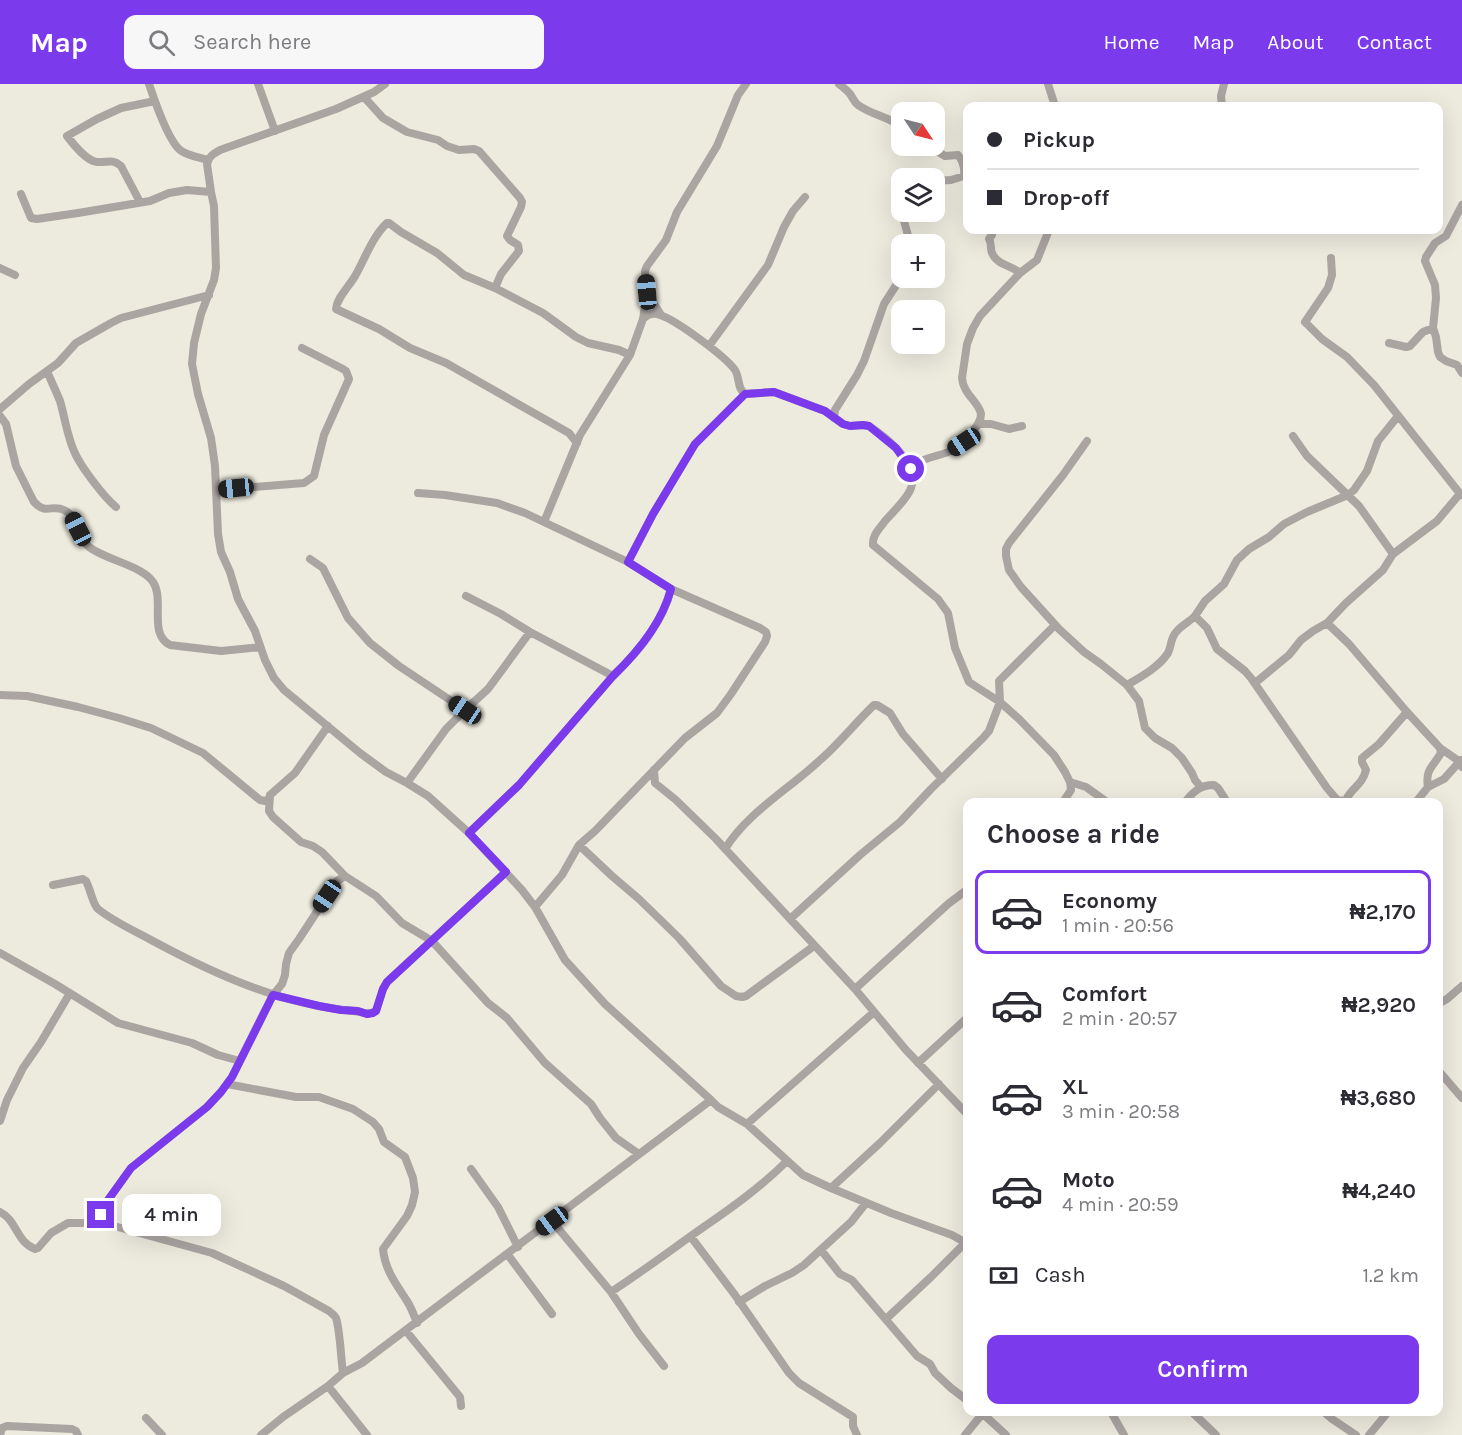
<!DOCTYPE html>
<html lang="en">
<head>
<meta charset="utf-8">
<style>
  body { margin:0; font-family:Karla,sans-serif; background:#f7f7f7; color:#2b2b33; height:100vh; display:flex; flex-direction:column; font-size:22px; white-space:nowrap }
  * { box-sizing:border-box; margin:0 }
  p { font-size:20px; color:#7c7c81 }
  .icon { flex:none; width:33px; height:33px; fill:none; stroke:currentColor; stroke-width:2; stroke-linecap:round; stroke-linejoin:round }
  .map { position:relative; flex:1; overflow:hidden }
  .side { position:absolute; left:963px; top:714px; width:480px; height:618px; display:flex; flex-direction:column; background:#fff; border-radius:12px; box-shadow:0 6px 24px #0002 }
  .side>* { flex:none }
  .banner { position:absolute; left:963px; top:18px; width:480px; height:132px; border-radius:12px; box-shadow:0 6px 24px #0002; display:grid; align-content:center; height:132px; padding:0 24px; background:#fff }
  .needle { width:39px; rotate:125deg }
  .fabs { position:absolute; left:891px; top:18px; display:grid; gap:12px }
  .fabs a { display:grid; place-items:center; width:54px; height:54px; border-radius:12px; background:#fff; box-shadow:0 6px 24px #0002; font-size:30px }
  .end { position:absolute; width:27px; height:27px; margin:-14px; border:8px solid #7c3aed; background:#fff; box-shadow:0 0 0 3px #fff }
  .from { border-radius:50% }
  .bubble { position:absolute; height:42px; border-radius:12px; background:#fff; box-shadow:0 6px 24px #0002; font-size:20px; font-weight:600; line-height:42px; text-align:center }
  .car { position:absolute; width:18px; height:36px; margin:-18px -9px; border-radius:8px; box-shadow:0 0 4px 2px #0007; background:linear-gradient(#222 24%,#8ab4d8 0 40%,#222 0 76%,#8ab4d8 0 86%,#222 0) }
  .banner b { display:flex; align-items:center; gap:21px; height:57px; font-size:22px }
  .banner b+b { border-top:2px solid #e1e1e2 }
  .banner i { width:15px; height:15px; background:#2b2b33 }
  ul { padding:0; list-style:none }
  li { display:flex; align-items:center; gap:18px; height:84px; margin:0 12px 9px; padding:0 12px; border:3px solid transparent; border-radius:12px }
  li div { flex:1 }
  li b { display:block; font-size:22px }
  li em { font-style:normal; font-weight:600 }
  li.on { border-color:#7c3aed }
  li>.icon { width:54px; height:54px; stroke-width:1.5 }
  h2 { padding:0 24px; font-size:27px; line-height:72px }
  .pay { display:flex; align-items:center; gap:15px; height:66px; padding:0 24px; font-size:22px }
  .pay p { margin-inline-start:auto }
  .primary-button { display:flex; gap:12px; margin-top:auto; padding:12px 24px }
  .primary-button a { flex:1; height:69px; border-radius:12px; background:#7c3aed; color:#fff; font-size:24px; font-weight:600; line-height:69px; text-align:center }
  header { display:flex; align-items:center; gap:36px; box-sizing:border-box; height:84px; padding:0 30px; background:#7c3aed; color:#fff }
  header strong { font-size:28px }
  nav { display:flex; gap:33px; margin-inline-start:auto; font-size:21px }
  .search { width:420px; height:54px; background:#f7f7f7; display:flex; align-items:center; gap:15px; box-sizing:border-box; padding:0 21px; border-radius:12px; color:#7c7c81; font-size:22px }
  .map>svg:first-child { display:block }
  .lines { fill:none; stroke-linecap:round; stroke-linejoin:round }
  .minor { stroke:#aba5a2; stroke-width:8 }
  .route { stroke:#7c3aed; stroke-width:8 }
</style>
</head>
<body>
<header>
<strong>Map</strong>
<div class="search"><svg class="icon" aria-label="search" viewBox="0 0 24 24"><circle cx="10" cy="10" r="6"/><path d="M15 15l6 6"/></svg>Search here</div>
<nav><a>Home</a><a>Map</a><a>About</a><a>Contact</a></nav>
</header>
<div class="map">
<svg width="1462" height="1351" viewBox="0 0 1462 1351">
  <rect width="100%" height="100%" fill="#edebde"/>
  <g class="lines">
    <path class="minor" d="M149 0C154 15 168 56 180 66 188 72 198 73 208 76
      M258 0 275 47
      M385 0 374 8 336 25 220 66C213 70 209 72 207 80L211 108 214 122 216 184 214 196 201 230 194 259 192 280 198 310 211 354 215 382 218 450 221 468 230 488 238 515 255 547 265 576 274 594 284 606 360 669 386 688 407 699 428 712 469 749 522 806 535 823 565 876 605 920 711 1016
      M839 0C843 3 847 6 850 10 853 14 854 18 858 21 872 31 889 33 902 43
      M1048 0 1055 22
      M364 13 383 34 407 48 438 56 447 62 459 66 474 65 479 67 520 114 522 118 521 123 507 152 510 156 518 161 519 167 501 190 495 204
      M1222 22 1221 12 1224 0
      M928 62 945 72 958 71C963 77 965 84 964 92L951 96 934 97
      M21 110 31 134 37 135 78 129 150 117 169 109 187 106 211 108
      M140 118 121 82C112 74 107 79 97 78 87 77 73 60 67 52L97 35 121 24 155 17
      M1462 121 1446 152 1435 159 1426 173 1425 177 1435 201 1436 214 1433 244 1436 253 1438 268 1440 273 1446 277 1457 281 1462 289
      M904 128V137L909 155 908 160
      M991 146 992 151 989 155C992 160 990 165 992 169 997 181 1011 181 1020 189
      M1331 174 1332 191 1328 204 1305 238 1322 255 1347 273 1374 301 1461 411
      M0 184 15 191
      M647 209 661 231
      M643 235C648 230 653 228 660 231 676 236 725 272 735 286 740 294 737 305 745 310
      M1389 259 1406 263 1410 262 1423 248 1433 244
      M709 262 768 181 784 143 793 127 805 113
      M47 287C51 297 56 307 60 317 65 334 67 351 74 367 80 382 104 413 116 423
      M0 325 29 300 58 279 76 259 111 239 121 234 209 211
      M0 332 6 340 16 382 34 418C46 431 52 420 64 426 79 433 77 453 89 463 106 476 143 482 153 498 165 516 148 550 170 561L221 567 260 563
      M834 334 835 326 857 291 864 277 884 220 902 192
      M979 340H991L1009 345 1022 342
      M1293 352 1307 372 1359 422 1393 470
      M1087 357 1063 391 1009 459 1006 465V472L1009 486 1021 503 1059 545 1084 568 1101 580 1127 601 1139 617 1145 644 1155 654 1172 664 1182 674 1192 689 1195 696 1201 703
      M577 359 569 349 446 279 410 264 379 245 336 225C337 213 349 203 355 192 365 175 372 153 387 139H389L401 148 437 169 464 191 495 204 543 229 576 253 588 259 619 266 630 271
      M911 385C926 371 936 374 953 366 962 361 967 355 973 347 977 342 981 337 981 330 979 318 963 310 962 294L967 260 973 244 980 232 1020 189 1037 176 1049 146
      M217 406 304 399 314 392 324 351 349 295 346 287 343 285 302 264
      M418 409 445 411 497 419 525 429 628 478 671 505 760 544 766 548 767 552 765 558 731 610 717 629 685 654 595 747 579 761 562 791 535 823
      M544 438 580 351 630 271 643 235 647 209 645 187 647 182 666 156 677 128 717 62 738 11 746 0
      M310 475 323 484 348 534 370 559 399 582 465 626
      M628 478 653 430 695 360 745 310 774 308 825 327 843 340 850 342 863 341 869 342C886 353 920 380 911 404 908 414 893 428 885 437 880 444 872 451 873 461L938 515 948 529 955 564 969 598 1000 618 1019 635 1054 671 1065 688 1070 698 1071 706 1063 718
      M466 512 501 530 530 548 613 592
      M1327 539 1346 519 1383 486 1393 470 1437 437 1458 412 1462 410
      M1255 599 1289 571 1301 556 1313 547 1327 539 1349 560 1407 628 1440 664 1459 677 1462 683
      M1127 601C1141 593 1159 583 1168 569 1172 561 1170 554 1177 547 1182 541 1189 538 1195 532
      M0 611 27 612 78 623 119 634 151 644 203 669 260 716 265 717 269 715 270 711 295 689 328 642
      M654 686 655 699 676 716 716 755 855 905 906 966 968 1031
      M1070 698 1086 703 1107 718
      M407 699 446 645 465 626 488 605 530 548
      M1428 703C1425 685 1433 683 1441 669L1440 664
      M270 711 269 727 273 733 301 758 313 762 322 768 345 792 376 812 402 839 432 857 488 919 507 934 545 979 591 1020 600 1034 616 1054 639 1070
      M1338 717 1346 716C1352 703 1362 702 1366 686L1362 678V674L1379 660 1407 628
      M1185 718C1193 708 1200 701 1214 701L1218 704 1227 718
      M1339 718 1327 704 1251 594 1245 587 1217 565 1207 544 1195 532 1205 517 1224 500 1237 476 1249 465 1269 453 1284 440 1307 428 1348 411 1354 406 1367 387 1378 357 1398 332
      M1416 718 1428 703 1444 695 1461 676
      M469 749 519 701 613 592C638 568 662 540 671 505
      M579 761 612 792 639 815 679 854 721 902 736 912 742 913 746 912 814 862
      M725 765C747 729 789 705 819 677 839 660 855 639 874 621H877L890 629 903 650 942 695
      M53 801 83 795 86 797C90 804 93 821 98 825 114 838 135 847 153 857 216 891 283 921 354 927 363 928 368 932 376 927L383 905 387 898 506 788
      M790 835 860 771 900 738 931 705 983 654 989 647 1000 618 999 597 1055 541
      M0 869 55 900 118 939 192 959 218 971 240 977
      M855 905 948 820 968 805
      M1438 920 1447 915 1462 902
      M918 979 968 933
      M1438 986 1462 1014
      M227 1000 296 1013H319L353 1025 373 1038 379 1045 384 1058 405 1073 413 1094 415 1108 412 1121 407 1132 383 1165C385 1186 396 1200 407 1217 411 1223 414 1231 417 1239
      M0 1037 7 1016 23 984 41 958 70 909
      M747 1040 874 928
      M471 1085 498 1123 518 1163
      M831 1104 880 1059 939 1000
      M0 1128C17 1136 16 1158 35 1165L38 1164 51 1149 68 1139H103L212 1169 284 1202 329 1227C332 1230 334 1230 336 1234 340 1246 341 1275 343 1289
      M552 1137 611 1208 639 1250 664 1282
      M103 1139 101 1131 103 1123 131 1084 207 1023 221 1008 232 993 273 911 282 900 285 891 286 880 289 869 299 855 337 797 345 792
      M691 1153 735 1211 789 1289 799 1299 853 1333V1342L857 1351
      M821 1166 840 1190 852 1196 917 1272 930 1280 935 1289 951 1304 968 1317
      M508 1171 552 1230
      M611 1208C640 1189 667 1169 695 1149 727 1127 759 1105 787 1077
      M739 1218 765 1202 792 1189 804 1181 851 1138 866 1119
      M886 1235 931 1193 965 1159
      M406 1247 460 1313 461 1322
      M328 1302 367 1351
      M981 1328 1006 1351
      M1111 1328 1124 1351
      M1192 1328 1216 1351
      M1324 1328 1332 1335 1356 1351
      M146 1334 162 1351
      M0 1351 2 1344 7 1342 72 1345 76 1347 78 1351
      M261 1351 283 1333 328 1302 343 1289 362 1279 711 1016 718 1023 747 1040 803 1091 831 1104 891 1129 952 1151 968 1160
      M965 1351 983 1329
      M1369 1351 1388 1328"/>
  </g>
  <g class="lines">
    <path class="route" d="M101 1131 108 1116 131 1084 207 1023 221 1008 232 993 273 911 319 922 341 926 358 927 367 930 373 929 376 927 383 905 387 898 506 788 469 749 519 701 613 592C638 568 662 539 671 505L628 478 653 430 695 360 745 310 774 308 825 327 843 340 850 342 863 341 869 342 896 364 911 385"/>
  </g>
</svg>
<div class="fabs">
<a><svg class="needle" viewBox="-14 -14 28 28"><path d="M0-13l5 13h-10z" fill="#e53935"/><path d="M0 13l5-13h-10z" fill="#7c7c81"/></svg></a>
<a><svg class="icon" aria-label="layers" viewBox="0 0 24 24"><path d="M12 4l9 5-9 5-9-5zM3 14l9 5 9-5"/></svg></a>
<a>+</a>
<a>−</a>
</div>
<i class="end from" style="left:911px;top:385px"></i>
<i class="end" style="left:101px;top:1131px"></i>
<div class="bubble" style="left:122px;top:1110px;width:99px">4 min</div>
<i class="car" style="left:647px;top:208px;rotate:355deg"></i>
<i class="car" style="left:964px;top:358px;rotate:237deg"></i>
<i class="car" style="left:236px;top:404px;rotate:264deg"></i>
<i class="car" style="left:78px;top:445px;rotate:333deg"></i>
<i class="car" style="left:465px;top:626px;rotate:304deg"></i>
<i class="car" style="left:327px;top:812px;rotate:214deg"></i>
<i class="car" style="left:552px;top:1137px;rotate:234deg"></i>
<div class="banner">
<b><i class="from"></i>Pickup</b>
<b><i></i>Drop-off</b>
</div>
<section class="side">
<h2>Choose a ride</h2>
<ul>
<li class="on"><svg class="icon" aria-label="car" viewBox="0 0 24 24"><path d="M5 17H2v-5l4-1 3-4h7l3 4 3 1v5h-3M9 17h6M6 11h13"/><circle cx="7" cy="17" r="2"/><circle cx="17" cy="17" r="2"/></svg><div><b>Economy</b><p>1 min · 20:56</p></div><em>₦2,170</em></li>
<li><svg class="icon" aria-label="car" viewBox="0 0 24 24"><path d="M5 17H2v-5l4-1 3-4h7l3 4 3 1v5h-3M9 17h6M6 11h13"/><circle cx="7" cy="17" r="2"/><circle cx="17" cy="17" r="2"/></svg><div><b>Comfort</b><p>2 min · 20:57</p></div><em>₦2,920</em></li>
<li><svg class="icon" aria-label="car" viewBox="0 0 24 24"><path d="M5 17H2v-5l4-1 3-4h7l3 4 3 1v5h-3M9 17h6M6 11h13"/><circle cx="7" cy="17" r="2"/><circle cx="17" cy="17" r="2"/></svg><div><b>XL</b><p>3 min · 20:58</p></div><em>₦3,680</em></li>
<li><svg class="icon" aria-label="car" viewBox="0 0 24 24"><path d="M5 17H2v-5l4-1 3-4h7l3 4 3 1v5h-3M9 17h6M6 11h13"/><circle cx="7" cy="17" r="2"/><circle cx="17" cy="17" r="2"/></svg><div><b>Moto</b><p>4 min · 20:59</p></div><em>₦4,240</em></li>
</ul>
<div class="pay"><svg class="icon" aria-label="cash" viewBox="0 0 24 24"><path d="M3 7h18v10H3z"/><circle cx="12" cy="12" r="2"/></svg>Cash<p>1.2 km</p></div>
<div class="primary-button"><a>Confirm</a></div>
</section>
</div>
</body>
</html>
